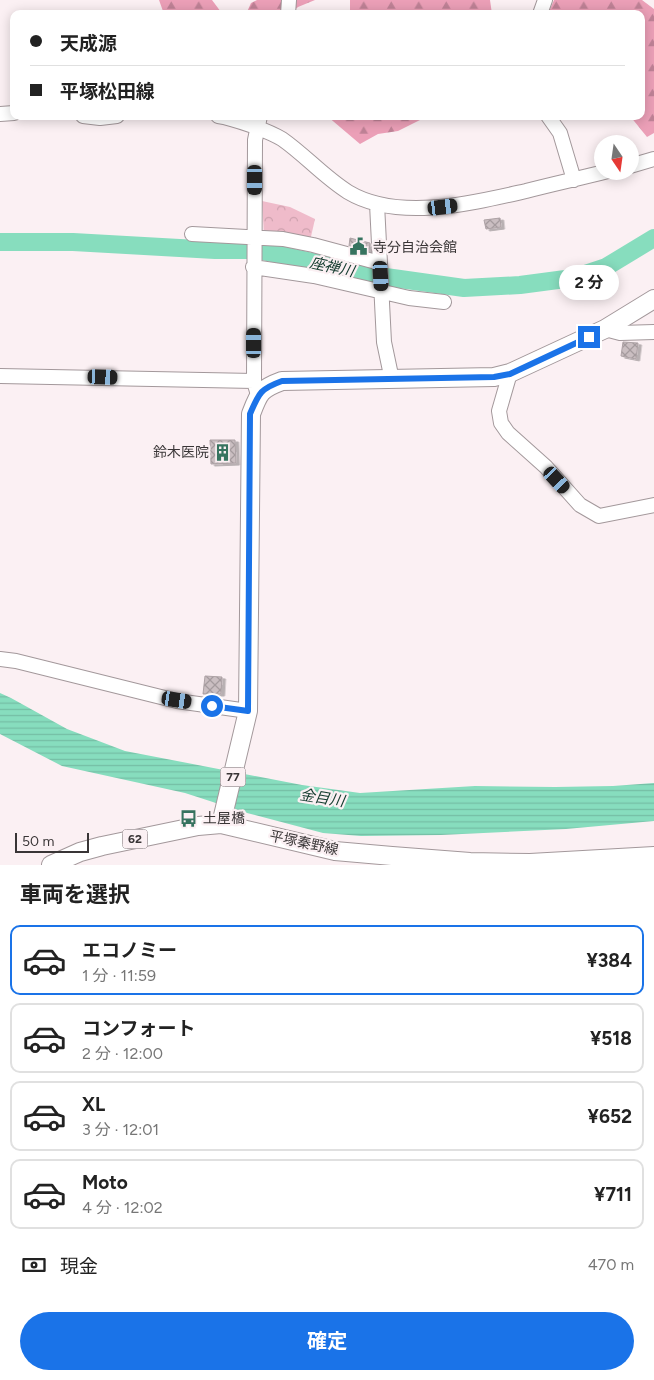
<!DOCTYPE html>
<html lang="ja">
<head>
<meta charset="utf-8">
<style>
  body { margin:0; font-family:Figtree,"Noto Sans JP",sans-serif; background:#f2f2f2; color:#222; height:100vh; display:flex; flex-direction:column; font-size:19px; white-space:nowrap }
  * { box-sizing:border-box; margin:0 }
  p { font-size:16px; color:#767676 }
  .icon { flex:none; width:28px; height:28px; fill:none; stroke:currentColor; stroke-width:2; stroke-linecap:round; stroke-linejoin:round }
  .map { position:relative; height:865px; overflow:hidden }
  .panel { display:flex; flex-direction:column; background:#fff; flex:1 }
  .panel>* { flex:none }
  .banner { position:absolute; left:10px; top:10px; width:635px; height:110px; border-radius:10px; box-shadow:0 2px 12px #0003; display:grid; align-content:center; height:110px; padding:0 20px; background:#fff }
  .needle { width:32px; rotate:167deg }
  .fabs { position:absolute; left:594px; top:135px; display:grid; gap:10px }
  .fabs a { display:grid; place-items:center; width:45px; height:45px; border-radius:50%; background:#fff; box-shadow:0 2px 12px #0003; font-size:25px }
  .scale { position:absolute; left:15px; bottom:12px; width:74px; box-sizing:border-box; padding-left:5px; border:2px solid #393536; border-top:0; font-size:14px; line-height:18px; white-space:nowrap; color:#393536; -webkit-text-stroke:4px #fbf0f3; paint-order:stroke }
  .end { position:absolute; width:22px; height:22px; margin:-11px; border:6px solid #1a73e8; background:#fff; box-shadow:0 0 0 2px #fff }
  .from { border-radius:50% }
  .bubble { position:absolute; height:35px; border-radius:18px; background:#fff; box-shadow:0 2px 12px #0003; font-size:16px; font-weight:700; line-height:35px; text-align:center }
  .car { position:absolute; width:15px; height:30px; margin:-15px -8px; border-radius:6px; box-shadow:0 0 4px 1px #0007; background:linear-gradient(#222 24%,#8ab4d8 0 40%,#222 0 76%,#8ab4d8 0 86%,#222 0) }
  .banner b { display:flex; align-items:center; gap:18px; height:48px; font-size:19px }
  .banner b+b { border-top:1px solid #e0e0e0 }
  .banner i { width:12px; height:12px; background:#222 }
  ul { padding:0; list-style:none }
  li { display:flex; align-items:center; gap:15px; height:70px; margin:0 10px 8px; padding:0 10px; border:2px solid #e0e0e0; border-radius:10px }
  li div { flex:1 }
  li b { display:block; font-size:19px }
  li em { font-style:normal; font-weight:700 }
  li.active { border-color:#1a73e8 }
  li>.icon { width:45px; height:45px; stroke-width:1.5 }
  h2 { padding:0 20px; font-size:22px; line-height:60px }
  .pay { display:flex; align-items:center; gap:12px; height:55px; padding:0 20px; font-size:19px }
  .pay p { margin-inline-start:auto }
  .primary-button { display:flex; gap:10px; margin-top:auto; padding:10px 20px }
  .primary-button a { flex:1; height:58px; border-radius:30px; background:#1a73e8; color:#fff; font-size:20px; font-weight:700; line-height:58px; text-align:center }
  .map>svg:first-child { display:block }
  .forest { fill:url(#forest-firs) }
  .park { fill:url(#park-crowns) }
  .water { fill:url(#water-rules) }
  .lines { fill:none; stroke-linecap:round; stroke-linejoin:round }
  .river { stroke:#87ddbe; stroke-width:18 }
  .building { fill:url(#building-cross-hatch); stroke:#ada2a5; filter:url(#shadow) }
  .minor-casing { stroke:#a3989b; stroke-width:16 }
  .major-casing { stroke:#a3989b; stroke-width:20 }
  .minor { stroke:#fff; stroke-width:14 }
  .major { stroke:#fff; stroke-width:18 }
  .route { stroke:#1a73e8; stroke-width:6 }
  .labels { text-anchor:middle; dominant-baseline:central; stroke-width:4.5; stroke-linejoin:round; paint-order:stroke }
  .shield { fill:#fbf0f3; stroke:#736d6f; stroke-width:1 }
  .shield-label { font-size:12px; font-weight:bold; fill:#393536 }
  .poi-label { font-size:14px; fill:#393536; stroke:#fbf0f3; text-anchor:start }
  .street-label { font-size:14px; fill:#393536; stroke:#fbf0f3 }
  .water-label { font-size:15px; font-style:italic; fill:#123a2d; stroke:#fbf0f3 }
</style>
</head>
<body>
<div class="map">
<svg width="654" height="865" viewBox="0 0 654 865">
  <defs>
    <pattern id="forest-firs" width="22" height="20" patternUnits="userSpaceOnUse" patternTransform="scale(1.25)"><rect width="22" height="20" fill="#eb9fb7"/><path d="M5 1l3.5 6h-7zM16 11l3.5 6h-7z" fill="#bf8296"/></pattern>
    <pattern id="park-crowns" width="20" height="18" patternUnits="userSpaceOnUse" patternTransform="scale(1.25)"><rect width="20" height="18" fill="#efbbca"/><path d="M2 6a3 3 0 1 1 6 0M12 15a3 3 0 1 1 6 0" fill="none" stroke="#cea1ae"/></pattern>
    <pattern id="water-rules" width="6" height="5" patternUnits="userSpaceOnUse" patternTransform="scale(1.25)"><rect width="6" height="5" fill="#87ddbe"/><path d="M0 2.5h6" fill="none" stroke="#75bea4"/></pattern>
    <pattern id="building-cross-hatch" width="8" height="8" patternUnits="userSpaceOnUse" patternTransform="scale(1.25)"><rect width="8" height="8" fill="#cabec1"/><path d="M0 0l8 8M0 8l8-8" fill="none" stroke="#a59b9e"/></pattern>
    <filter id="shadow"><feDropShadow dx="3.5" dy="2" stdDeviation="0" flood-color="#0004"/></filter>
  </defs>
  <rect width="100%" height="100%" fill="#fbf0f3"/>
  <path class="forest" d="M159 0H212L221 12 225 14H164Z
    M257 0H315L298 7 290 14H246L251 3Z
    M350 0H490L492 14H350Z
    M554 0H642L654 9V133L647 137 630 116H641V14H548Z
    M327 116H428L398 131 378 134 360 144Z"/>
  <path class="park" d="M262 201 290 207 315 219 310 241 264 235Z"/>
  <path class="water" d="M0 693 11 698 67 729 125 751 302 785 360 793 475 786 555 787 613 786 654 783V821L566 829 441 835 361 836 323 833 247 813 185 793 62 766 0 734Z"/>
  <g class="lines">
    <path class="river" d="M0 242H73L215 250H258L326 265 343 271 464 288 520 285 573 278 606 267 654 238"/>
  </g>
  <path class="building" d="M500 218 501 227 486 229 484 220Z
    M350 238 370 243 369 251 349 246Z
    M623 342 638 343 636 359 621 356Z
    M210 440H235L236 463 211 464Z
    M205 676 222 677 221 694H203Z"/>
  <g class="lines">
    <defs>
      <path id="minor" d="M288 14 289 0
        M540 14 545 0
        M0 114 14 113
        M83 116 100 118 117 116
        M218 116C233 118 269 131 282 139 305 155 324 177 348 192 398 222 473 203 526 191 553 184 581 178 608 171
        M548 116 560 133 574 180
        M630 166 654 159
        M377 204 384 342 392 380
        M192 234 283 239 313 245 380 263
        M253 267 314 276 409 298 444 302
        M605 329 620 333 654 332
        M510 373 499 411 501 423 508 433 546 467 580 505 599 516 654 505
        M0 376 254 381
        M258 395 254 381 255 140 260 116
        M0 659 16 661 177 701 248 711"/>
      <path id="major" d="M221 824 248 711 251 414C259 393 260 389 282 381L494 377 510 373 605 329 654 299
        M51 865 80 852 102 846 198 826 221 824 335 851 392 856 470 862 530 863 654 856"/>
    </defs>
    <use href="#minor" class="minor-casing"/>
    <use href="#major" class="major-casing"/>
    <use href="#minor" class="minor"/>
    <use href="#major" class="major"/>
  </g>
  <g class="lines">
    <path class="route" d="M212 706 248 711 250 414C259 393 260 389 282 381L494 377 510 374 589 337"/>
  </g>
  <defs>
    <symbol id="civic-bare" viewBox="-9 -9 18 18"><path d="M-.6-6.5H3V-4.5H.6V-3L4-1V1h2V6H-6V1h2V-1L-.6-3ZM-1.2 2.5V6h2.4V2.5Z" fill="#36735f" stroke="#fbf0f3" stroke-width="2.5" paint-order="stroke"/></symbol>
    <symbol id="building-bare" viewBox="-9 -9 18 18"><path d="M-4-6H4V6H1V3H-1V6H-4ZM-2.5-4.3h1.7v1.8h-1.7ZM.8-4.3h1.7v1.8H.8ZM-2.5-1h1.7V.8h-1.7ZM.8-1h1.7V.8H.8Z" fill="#36735f" stroke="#fbf0f3" stroke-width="2.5" paint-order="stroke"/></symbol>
    <symbol id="bus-bare" viewBox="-9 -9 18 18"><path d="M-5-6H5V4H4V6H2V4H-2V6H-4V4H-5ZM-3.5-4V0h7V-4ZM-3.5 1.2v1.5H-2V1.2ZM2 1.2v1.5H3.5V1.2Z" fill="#36735f" stroke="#fbf0f3" stroke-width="2.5" paint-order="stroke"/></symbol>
  </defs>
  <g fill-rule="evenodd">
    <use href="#civic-bare" x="346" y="234" width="25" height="25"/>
    <use href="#building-bare" x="210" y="440" width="25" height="25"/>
    <use href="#bus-bare" x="176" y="806" width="25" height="25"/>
  </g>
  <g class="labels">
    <g class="shield">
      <rect x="220.5" y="767.5" width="25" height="19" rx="4"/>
      <rect x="122.5" y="829.5" width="25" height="19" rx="4"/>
    </g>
    <g class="shield-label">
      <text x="233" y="777">77</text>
      <text x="135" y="839">62</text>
    </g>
    <g class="poi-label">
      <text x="373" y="247">寺分自治会館</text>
      <text x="209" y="452" text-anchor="end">鈴木医院</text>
      <text x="203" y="818">土屋橋</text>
    </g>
    <g class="street-label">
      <text transform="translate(304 843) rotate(12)">平塚秦野線</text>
    </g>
    <g class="water-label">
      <text transform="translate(332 267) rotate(12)">座禅川</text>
      <text transform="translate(322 798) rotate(9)">金目川</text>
    </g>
  </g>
</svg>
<div class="fabs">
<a><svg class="needle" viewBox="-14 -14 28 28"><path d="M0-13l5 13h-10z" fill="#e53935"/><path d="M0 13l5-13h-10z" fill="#767676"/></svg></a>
</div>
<div class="scale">50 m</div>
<i class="end from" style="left:212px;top:706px"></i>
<i class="end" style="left:589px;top:337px"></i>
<div class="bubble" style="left:559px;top:265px;width:60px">2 分</div>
<i class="car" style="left:255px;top:180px;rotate:180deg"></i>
<i class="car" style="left:443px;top:207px;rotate:83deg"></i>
<i class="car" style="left:381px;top:276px;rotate:177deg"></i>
<i class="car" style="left:254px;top:343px;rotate:0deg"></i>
<i class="car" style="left:103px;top:377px;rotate:92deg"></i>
<i class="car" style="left:557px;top:480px;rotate:137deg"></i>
<i class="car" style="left:177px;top:700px;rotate:99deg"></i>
<div class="banner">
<b><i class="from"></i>天成源</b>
<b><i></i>平塚松田線</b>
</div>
</div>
<section class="panel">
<h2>車両を選択</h2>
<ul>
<li class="active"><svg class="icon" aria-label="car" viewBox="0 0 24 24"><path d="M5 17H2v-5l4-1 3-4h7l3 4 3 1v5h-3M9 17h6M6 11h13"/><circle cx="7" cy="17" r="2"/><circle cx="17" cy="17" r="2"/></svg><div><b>エコノミー</b><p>1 分 · 11:59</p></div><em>¥384</em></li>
<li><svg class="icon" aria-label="car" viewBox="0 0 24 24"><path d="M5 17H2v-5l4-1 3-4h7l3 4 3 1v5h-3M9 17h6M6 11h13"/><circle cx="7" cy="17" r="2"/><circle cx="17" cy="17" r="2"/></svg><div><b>コンフォート</b><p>2 分 · 12:00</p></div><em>¥518</em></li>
<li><svg class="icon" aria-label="car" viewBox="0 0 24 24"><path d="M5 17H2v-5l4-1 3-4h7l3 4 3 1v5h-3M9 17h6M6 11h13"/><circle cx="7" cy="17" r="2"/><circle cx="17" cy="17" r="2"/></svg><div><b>XL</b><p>3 分 · 12:01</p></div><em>¥652</em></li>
<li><svg class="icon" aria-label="car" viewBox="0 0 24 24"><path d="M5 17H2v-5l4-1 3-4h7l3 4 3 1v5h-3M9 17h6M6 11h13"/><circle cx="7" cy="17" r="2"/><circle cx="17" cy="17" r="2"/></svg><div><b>Moto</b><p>4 分 · 12:02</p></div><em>¥711</em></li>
</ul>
<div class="pay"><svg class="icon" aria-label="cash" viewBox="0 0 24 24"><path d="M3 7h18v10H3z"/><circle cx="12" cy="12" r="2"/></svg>現金<p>470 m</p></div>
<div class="primary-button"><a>確定</a></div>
</section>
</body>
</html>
